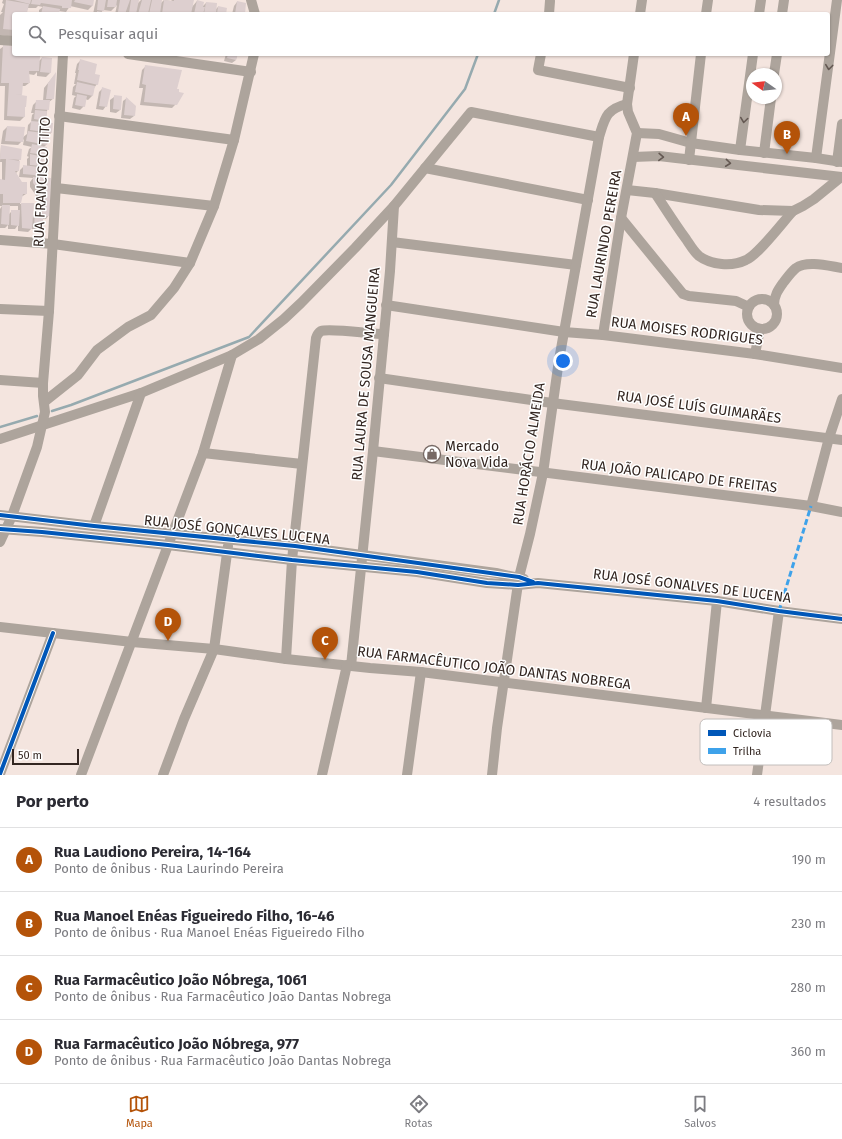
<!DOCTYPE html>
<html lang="pt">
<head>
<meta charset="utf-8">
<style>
  body { margin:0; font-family:"Fira Sans",sans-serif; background:#f7f7f7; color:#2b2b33 }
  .compass { position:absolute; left:746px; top:68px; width:36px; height:36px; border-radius:50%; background:#fff; box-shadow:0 1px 3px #0004; rotate:284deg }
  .scale { position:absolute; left:12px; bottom:10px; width:67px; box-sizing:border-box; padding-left:4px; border:2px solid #332621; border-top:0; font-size:11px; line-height:14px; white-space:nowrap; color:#332621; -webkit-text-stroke:3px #fff; paint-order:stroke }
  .you { position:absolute; left:563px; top:361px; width:14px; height:14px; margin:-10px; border:3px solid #fff; border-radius:50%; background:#1a73e8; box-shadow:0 0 0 6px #1a73e833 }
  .badge { display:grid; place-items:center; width:26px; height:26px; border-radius:50%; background:#b45309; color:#fff; font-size:13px; font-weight:700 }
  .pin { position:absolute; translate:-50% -33px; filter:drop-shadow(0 1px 2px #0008) }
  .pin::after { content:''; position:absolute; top:21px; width:14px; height:12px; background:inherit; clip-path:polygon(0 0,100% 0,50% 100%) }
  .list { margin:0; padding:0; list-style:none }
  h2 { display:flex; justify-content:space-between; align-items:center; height:52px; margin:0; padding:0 16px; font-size:17px }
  h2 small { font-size:13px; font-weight:400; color:#7c7c81 }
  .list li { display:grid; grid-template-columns:26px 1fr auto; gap:12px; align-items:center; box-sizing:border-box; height:64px; padding:0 16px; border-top:1px solid #e1e1e2 }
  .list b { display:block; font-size:15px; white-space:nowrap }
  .list p { margin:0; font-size:13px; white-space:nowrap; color:#7c7c81 }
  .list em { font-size:13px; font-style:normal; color:#7c7c81 }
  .icon { flex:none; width:22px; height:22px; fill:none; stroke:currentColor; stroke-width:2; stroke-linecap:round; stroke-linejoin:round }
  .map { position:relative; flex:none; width:842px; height:775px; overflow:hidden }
  .search { position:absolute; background:#fff; box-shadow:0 1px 3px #0004; left:12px; right:12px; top:12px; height:44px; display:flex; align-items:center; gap:10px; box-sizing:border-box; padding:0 14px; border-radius:4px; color:#7c7c81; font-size:15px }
  .sheet { height:308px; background:#fff }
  nav { display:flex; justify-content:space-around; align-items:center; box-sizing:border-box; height:56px; border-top:1px solid #e1e1e2; background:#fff; font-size:11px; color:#7c7c81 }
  nav a { display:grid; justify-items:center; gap:2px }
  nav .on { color:#b45309 }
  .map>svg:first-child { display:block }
</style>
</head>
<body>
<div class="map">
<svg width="842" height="775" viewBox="0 0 842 775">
  <rect width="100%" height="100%" fill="#f4e5df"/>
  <g fill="#0003" fill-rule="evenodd">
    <polygon points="3,0 93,0 92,6 88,10 70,6 66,12 59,11 58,14 39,14 39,10 43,7 38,6 36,8 28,8 25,14 26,14 14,14 14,37 0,35 0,15 3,12 1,12 4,4 2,3"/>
    <polygon points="96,0 138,0 137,4 141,0 161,0 160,4 164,0 171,1 172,0 193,0 192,7 197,1 202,7 206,3 215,10 218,7 225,14 136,14 136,13 135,14 126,14 126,11 124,14 115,14 117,5 111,11 103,10 101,13 106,14 93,14"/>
    <polygon points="237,2 243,14 232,14 234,6"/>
    <polygon points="4,46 14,47 14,54 20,54 20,55 38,62 42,58 51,59 50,73 46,77 37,76 37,72 34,75 28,74 29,83 25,86 22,86 21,96 24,108 24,117 20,121 4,120 5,86 0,86 0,49"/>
    <polygon points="226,54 237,54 236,60 232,63 224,61"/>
    <polygon points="81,60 94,74 97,84 94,88 92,96 88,100 85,99 84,106 80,110 72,108 74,98 76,96 72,95 73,87 76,84 74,84 76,73 75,73 77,64"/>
    <polygon points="146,66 176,90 176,104 172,108 140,105 143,88 139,88 142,70"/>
    <path d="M53,77L54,98L49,102L45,121L43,123L52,124L51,133L48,136L46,145L44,147H46L44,155L42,157V165L39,168L44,175L41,178L49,215L46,219H42V225L38,229H31L28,232L18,231V225L15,229H8V225L5,228H0V209L2,206H0V180L2,181V162H0L1,146L20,159L18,162V171L16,173L26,194L21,197L20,204H33L32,217L35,214L39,216V203L35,194L30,187V182L33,178L19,177L20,170L23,167H27V159L29,157L27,156L29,149L32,147L23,145L24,139L18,145L1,144L3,131L7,127L22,138L27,134L28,125L31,122L32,115L34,113H31L33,105L37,101H43L44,88ZM9,206H18V211H12L9,214Z"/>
    <polygon points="103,88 106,106 103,110 96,109 99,92"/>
    <polygon points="114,97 120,110 116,113 110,112 110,100"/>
    <polygon points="127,98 134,116 130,119 121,118 123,101"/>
  </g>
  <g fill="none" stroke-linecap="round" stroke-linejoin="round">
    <g stroke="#96aaaf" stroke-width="2.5">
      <polyline points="494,14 499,0"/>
      <polyline points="52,411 71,405 249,337 391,185 465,89 478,54"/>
      <polyline points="0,427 37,416"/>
    </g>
  </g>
  <g fill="#ddcfcf">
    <polygon points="6,0 29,4 27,13 21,12 28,14 14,14 14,30 3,29"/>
    <polygon points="14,0 31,0 30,4"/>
    <polygon points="32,0 72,0 71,8 62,8 62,6 41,3 40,5 31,4"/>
    <polygon points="75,0 94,0 93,6 74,2"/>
    <polygon points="98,0 106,0 104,11 97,10"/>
    <polygon points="108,0 117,0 116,7 107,7"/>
    <polygon points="120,0 130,0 125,14 118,12"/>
    <polygon points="131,0 139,0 136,14 129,13"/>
    <polygon points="142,0 151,0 148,14 138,14"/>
    <polygon points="152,0 162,0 160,14 149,14"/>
    <polygon points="164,0 174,1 174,0 194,0 191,14 183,14 173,12 172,14 162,14"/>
    <polygon points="197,0 204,2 203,7 205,7 203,14 194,14"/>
    <polygon points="237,1 246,3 245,14 235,14"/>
    <polygon points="206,2 217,3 216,14 204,14"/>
    <polygon points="43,6 60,9 59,14 41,14"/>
    <polygon points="218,6 227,8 226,14 217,14"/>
    <polygon points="97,11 108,13 108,14 97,14"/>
    <polygon points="3,45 14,46 14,54 40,56 39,71 29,71 30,83 23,83 22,95 15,94 27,96 26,107 25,107 25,117 7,116 9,83 1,83"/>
    <polygon points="228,54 238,54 236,60 227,58"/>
    <polygon points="42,57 52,58 51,73 40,72"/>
    <polygon points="80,59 97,64 95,74 100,75 98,85 77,80 79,70 78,70"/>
    <polygon points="145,65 182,70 177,89 179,89 179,92 184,93 177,105 144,102 146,85 142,84"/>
    <polygon points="56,72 54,99 46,99 48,83"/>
    <polygon points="77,82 95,86 93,96 75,92"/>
    <polygon points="102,87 111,90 107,107 99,106"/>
    <polygon points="77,94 87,96 85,107 75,105"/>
    <polygon points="114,95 122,96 121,110 113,109"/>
    <polygon points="126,97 136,106 135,116 124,115"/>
    <polygon points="36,100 50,100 49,110 35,109"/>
    <polygon points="35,110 47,111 46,121 34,119"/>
    <polygon points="31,121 53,123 52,133 30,130"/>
    <polygon points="7,126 25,127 23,142 5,141"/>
    <polygon points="28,131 50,134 47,145 26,141"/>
    <polygon points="32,144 47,147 45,155 30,153"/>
    <polygon points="1,145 22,149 21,160 8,159 20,161 19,171 15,171 22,182 27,182 27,194 23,194 21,203 3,203 3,194 0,194 0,179 5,180 6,159 0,159"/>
    <polygon points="30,154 44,157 43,166 30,165"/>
    <polygon points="23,165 46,168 45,176 23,174"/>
    <polygon points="33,177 51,178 50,216 43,216 43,225 34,226 35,213 42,216 43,199 39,190 33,183"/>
    <polygon points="21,203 34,203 32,229 22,228"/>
    <polygon points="2,205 10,205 9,225 1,224"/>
    <polygon points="11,210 20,210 19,226 11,225"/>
  </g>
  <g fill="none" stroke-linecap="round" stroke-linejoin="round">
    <g stroke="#ada49c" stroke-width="10">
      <polyline points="251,0 255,14"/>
      <polyline points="549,14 550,1"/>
      <polyline points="640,14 642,0"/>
      <polyline points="706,14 708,0"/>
      <polyline points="759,14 761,0"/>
      <polyline points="782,14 784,0"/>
      <polyline points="0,40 14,41"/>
      <polyline points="128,54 251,72"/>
      <polyline points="541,54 538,70 630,88"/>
      <polyline points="774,74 777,54"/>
      <polyline points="59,116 234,140"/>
      <polyline points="637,133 659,134 691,143 740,150 816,158 842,162"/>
      <polyline points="740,150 753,54"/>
      <polyline points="764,153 771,98"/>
      <polyline points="633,157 659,156 676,158 842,177"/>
      <polyline points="816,158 837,0"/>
      <polyline points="689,160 701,54"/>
      <polyline points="837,162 842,124"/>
      <polyline points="425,168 588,200"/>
      <polyline points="56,188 214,206"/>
      <polyline points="627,190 655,193 759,210 793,211 803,206 814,199 841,177"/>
      <path d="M655,193C665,208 675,224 686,239C690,245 694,252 699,256C711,265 732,267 746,260C758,255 783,222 793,211"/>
      <polyline points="621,218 683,294 689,296 736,301 749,307"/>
      <polyline points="0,240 53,244 190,263"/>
      <polyline points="392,242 576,265"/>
      <circle cx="762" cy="314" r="15"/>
      <polyline points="386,305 564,332 603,335 755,354 842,368"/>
      <path d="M774,305C774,296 778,290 783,283C787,278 791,272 796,268C807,260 829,266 842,268"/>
      <polyline points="0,309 49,311"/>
      <polyline points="603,335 621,218 637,133 628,112 627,104 634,54"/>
      <polyline points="755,354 760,329"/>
      <polyline points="379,378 552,403 842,440"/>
      <polyline points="0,380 43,383"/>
      <polyline points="44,402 78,375 97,350 128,327 151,315 174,288 190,263 214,206 234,140 254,54"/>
      <polyline points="0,439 141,393 232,355 259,339 284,319 301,303 355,248 394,206 471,112 599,137"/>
      <polyline points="373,451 811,506 842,512"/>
      <polyline points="203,453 302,464"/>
      <polyline points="811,506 829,438 842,399"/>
      <polyline points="0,515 94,526 295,546 496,573 524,579"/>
      <polyline points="94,526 141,393"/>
      <polyline points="0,529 42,532 168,545 292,560 417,572 487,583 518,585 538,583 717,601 779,611 842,619"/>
      <polyline points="0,542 12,516 37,447 45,412 43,396 43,383 49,311 63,54"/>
      <polyline points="0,627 132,642 214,649 286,659 370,668 421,672 842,725"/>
      <path d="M286,659L292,560L316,338C317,335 318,333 321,331C330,328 372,334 384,334"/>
      <polyline points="351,666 373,451 390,271 394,206"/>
      <polyline points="706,708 717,601"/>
      <polyline points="0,774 53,633"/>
      <polyline points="81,775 203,453 232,355"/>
      <polyline points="163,775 184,719 214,649 228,546"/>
      <polyline points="322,775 347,665"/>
      <polyline points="407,775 421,672"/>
      <path d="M492,775L497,728L519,577L530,534L543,473L559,360L599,137C605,118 606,109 627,104"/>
      <polyline points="757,775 779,611"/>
    </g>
    <polyline stroke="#3ea2ea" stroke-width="3" stroke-dasharray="6 3" stroke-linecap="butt" points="779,611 811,506"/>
    <g stroke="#fff" stroke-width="6">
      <g id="cycleway">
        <polyline points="0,515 94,526 295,546 519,577 533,582"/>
        <polyline points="0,529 42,532 168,545 292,560 417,572 487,583 518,585 538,583 717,601 779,611 842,619"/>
        <polyline points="0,774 53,633"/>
      </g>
    </g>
    <use href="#cycleway" stroke="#0057b8" stroke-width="4"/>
  </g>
  <defs><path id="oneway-chevron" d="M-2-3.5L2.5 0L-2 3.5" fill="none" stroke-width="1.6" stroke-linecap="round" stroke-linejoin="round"/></defs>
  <g stroke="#645852">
    <use href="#oneway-chevron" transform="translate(829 67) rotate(97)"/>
    <use href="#oneway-chevron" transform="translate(744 120) rotate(98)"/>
    <use href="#oneway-chevron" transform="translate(661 157) rotate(2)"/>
    <use href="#oneway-chevron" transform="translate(728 163) rotate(6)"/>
  </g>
  <defs>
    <g id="shop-ring" transform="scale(0.9)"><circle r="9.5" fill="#fff" stroke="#776964" stroke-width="1.5"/><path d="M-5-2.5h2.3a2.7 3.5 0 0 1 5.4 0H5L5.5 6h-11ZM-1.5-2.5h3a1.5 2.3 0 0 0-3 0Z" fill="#776964"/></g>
  </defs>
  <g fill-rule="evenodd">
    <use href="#shop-ring" x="432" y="454"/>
  </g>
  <g text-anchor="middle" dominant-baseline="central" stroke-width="3" stroke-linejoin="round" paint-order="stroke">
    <g font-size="14" fill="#332621" stroke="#fff">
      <text transform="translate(42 182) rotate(-87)">RUA FRANCISCO TITO</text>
      <text transform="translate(604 244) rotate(-80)">RUA LAURINDO PEREIRA</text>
      <text transform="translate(687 331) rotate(7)">RUA MOISES RODRIGUES</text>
      <text transform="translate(366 374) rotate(-85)">RUA LAURA DE SOUSA MANGUEIRA</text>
      <text transform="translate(699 407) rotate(8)">RUA JOSÉ LUÍS GUIMARÃES</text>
      <text transform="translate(529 454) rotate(-81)">RUA HORÁCIO ALMEIDA</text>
      <text transform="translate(679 476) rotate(7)">RUA JOÃO PALICAPO DE FREITAS</text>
      <text transform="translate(237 530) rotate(6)">RUA JOSÉ GONÇALVES LUCENA</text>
      <text transform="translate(692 586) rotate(7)">RUA JOSÉ GONALVES DE LUCENA</text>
      <text transform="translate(494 668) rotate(7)">RUA FARMACÊUTICO JOÃO DANTAS NOBREGA</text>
    </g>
    <g font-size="14" fill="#332621" stroke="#fff" text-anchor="start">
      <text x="445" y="446">Mercado<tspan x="445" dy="16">Nova Vida</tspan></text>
    </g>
  </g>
  <rect x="700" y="719" width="132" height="46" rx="6" fill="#fff" stroke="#c2bebc" stroke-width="1"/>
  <rect x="708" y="730" width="18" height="6" fill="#0057b8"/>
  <rect x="708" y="748" width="18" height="6" fill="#3ea2ea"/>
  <g font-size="11" fill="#332621">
    <text x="733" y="737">Ciclovia</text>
    <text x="733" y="755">Trilha</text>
  </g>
</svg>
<svg class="compass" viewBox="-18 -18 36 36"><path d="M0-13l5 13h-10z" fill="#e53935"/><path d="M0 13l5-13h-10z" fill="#7c7c81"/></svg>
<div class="scale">50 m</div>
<div class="you"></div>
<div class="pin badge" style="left:686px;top:136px">A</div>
<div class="pin badge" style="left:787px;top:154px">B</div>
<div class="pin badge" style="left:325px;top:660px">C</div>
<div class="pin badge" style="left:168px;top:641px">D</div>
<div class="search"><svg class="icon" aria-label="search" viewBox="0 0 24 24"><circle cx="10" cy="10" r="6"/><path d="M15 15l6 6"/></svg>Pesquisar aqui</div>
</div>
<section class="sheet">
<h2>Por perto<small>4 resultados</small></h2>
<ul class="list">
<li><span class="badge">A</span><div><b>Rua Laudiono Pereira, 14-164</b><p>Ponto de ônibus · Rua Laurindo Pereira</p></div><em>190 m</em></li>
<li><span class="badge">B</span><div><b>Rua Manoel Enéas Figueiredo Filho, 16-46</b><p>Ponto de ônibus · Rua Manoel Enéas Figueiredo Filho</p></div><em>230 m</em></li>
<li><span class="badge">C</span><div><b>Rua Farmacêutico João Nóbrega, 1061</b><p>Ponto de ônibus · Rua Farmacêutico João Dantas Nobrega</p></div><em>280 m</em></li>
<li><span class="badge">D</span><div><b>Rua Farmacêutico João Nóbrega, 977</b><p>Ponto de ônibus · Rua Farmacêutico João Dantas Nobrega</p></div><em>360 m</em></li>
</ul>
</section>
<nav>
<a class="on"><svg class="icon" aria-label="map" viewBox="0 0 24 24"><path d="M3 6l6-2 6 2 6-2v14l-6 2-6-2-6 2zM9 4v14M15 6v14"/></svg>Mapa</a>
<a><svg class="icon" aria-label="directions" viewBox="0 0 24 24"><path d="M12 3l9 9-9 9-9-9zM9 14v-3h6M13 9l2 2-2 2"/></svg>Rotas</a>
<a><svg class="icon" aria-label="saved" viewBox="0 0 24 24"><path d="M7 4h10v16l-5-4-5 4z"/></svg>Salvos</a>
</nav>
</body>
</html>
